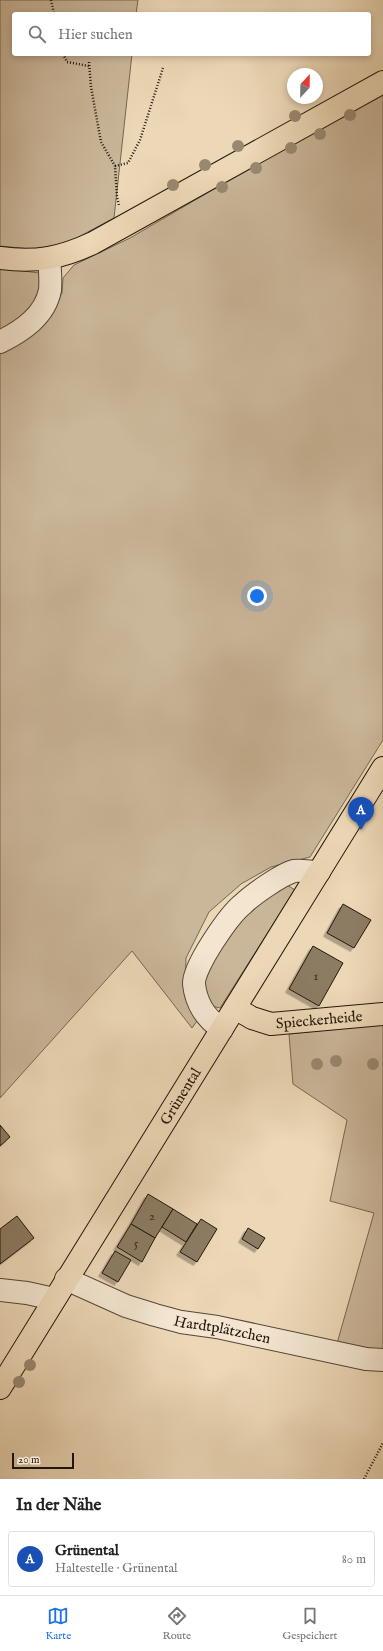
<!DOCTYPE html>
<html lang="de">
<head>
<meta charset="utf-8">
<style>
  body { margin:0; font-family:"IM FELL English",serif; background:#f6f6f6; color:#222 }
  .compass { position:absolute; left:287px; top:68px; width:36px; height:36px; border-radius:50%; background:#fff; box-shadow:0 2px 6px #0003; rotate:22deg }
  .scale { position:absolute; left:12px; bottom:10px; width:62px; box-sizing:border-box; padding-left:4px; border:2px solid #23170b; border-top:0; font-size:11px; line-height:14px; white-space:nowrap; color:#23170b; -webkit-text-stroke:3px #f3e5d0; paint-order:stroke }
  .you { position:absolute; left:257px; top:596px; width:14px; height:14px; margin:-10px; border:3px solid #fff; border-radius:50%; background:#1a73e8; box-shadow:0 0 0 6px #1a73e833 }
  .badge { display:grid; place-items:center; width:26px; height:26px; border-radius:50%; background:#1a73e8; color:#fff; font-size:13px; font-weight:700 }
  .pin { position:absolute; translate:-50% -33px; filter:drop-shadow(0 1px 2px #0008) }
  .pin::after { content:''; position:absolute; top:21px; width:14px; height:12px; background:inherit; clip-path:polygon(0 0,100% 0,50% 100%) }
  .list { margin:0; padding:0; list-style:none }
  h2 { display:flex; justify-content:space-between; align-items:center; height:52px; margin:0; padding:0 16px; font-size:17px }
  h2 small { font-size:13px; font-weight:400; color:#767676 }
  .list li { display:grid; grid-template-columns:26px 1fr auto; gap:12px; align-items:center; box-sizing:border-box; height:56px; margin:0 8px 8px; padding:0 8px; border:1px solid #e0e0e0; border-radius:4px }
  .list b { display:block; font-size:15px; white-space:nowrap }
  .list p { margin:0; font-size:13px; white-space:nowrap; color:#767676 }
  .list em { font-size:13px; font-style:normal; color:#767676 }
  .icon { flex:none; width:22px; height:22px; fill:none; stroke:currentColor; stroke-width:2; stroke-linecap:round; stroke-linejoin:round }
  .map { position:relative; flex:none; width:383px; height:1479px; overflow:hidden }
  .search { position:absolute; background:#fff; box-shadow:0 2px 6px #0003; left:12px; right:12px; top:12px; height:44px; display:flex; align-items:center; gap:10px; box-sizing:border-box; padding:0 14px; border-radius:4px; color:#767676; font-size:15px }
  .sheet { height:116px; background:#fff }
  nav { display:flex; justify-content:space-around; align-items:center; box-sizing:border-box; height:56px; border-top:1px solid #e0e0e0; background:#fff; font-size:11px; color:#767676 }
  nav a { display:grid; justify-items:center; gap:2px }
  nav .on { color:#1a73e8 }
  .map>svg:first-child { display:block }
</style>
</head>
<body>
<div class="map">
<svg width="383" height="1479" viewBox="0 0 383 1479">
  <defs>
    <filter id="shadow"><feDropShadow dx="-3.5" dy="3.5" stdDeviation="0" flood-color="#0004"/></filter>
  </defs>
  <rect width="100%" height="100%" fill="#ecd7b6"/>
  <filter id="stains"><feTurbulence type="fractalNoise" baseFrequency=".005" numOctaves="4"/><feColorMatrix values="0 0 0 0 .2 0 0 0 0 .09 0 0 0 0 .02 0 0 0 .5 -.17"/></filter>
  <radialGradient id="worn" r=".72"><stop offset=".6" stop-color="#630" stop-opacity="0"/><stop offset="1" stop-color="#630" stop-opacity=".3"/></radialGradient>
  <g fill="#cab699" stroke="#766652">
    <polygon points="0,0 138,0 136,14 14,14 14,54 132,54 114,218 71,241 41,250 0,246"/>
    <polygon points="383,93 383,740 310,857 271,867 241,884 209,912 186,958 185,990 197,1021 192,1028 132,951 0,1098 0,346 52,311 62,293 63,278 74,265 130,238 305,136"/>
    <polygon points="0,268 39,273 42,299 0,335"/>
    <polygon points="287,885 295,890 220,1008 212,1006 202,993 207,962 244,913"/>
    <polygon points="383,1024 383,1351 336,1347 374,1213 330,1201 347,1120 293,1084 289,1034"/>
  </g>
  <g fill="#8c7b64" stroke="#23170b" filter="url(#shadow)">
    <polygon points="343,904 371,920 354,948 327,933"/>
    <polygon points="313,946 343,963 319,1006 289,989"/>
    <polygon points="0,1125 10,1137 0,1146"/>
    <polygon points="148,1194 173,1209 155,1238 131,1224"/>
    <polygon points="173,1209 197,1224 186,1242 162,1227"/>
    <polygon points="17,1216 34,1238 0,1264 0,1229"/>
    <polygon points="201,1219 217,1229 197,1262 180,1252"/>
    <polygon points="131,1224 155,1238 142,1262 117,1247"/>
    <polygon points="248,1228 265,1238 258,1249 242,1239"/>
    <polygon points="115,1251 131,1260 118,1282 102,1273"/>
  </g>
  <g fill="none" stroke-linecap="round" stroke-linejoin="round">
    <g stroke="#554736" stroke-width="24">
      <g id="minor">
        <path d="M0,342C22,331 45,316 50,290C51,280 50,269 49,258"/>
        <path d="M222,1029C206,1019 196,1003 194,984C193,967 229,915 243,904C252,895 282,874 294,871C302,870 311,872 319,872"/>
        <path id="s1" d="M66,1279L126,1306L155,1315L181,1322L217,1327L366,1359L383,1360"/>
        <polyline points="0,1290 27,1293 54,1299"/>
      </g>
    </g>
    <g stroke="#23170b" stroke-width="24">
      <g id="major">
        <path d="M0,258C36,263 61,258 93,243L383,82"/>
        <path id="s2" d="M235,1008L252,1018L271,1024L383,1014"/>
        <path id="s3" d="M0,1388L383,768"/>
      </g>
    </g>
    <g stroke="#23170b" stroke-width="2.5" stroke-dasharray="1 2" stroke-linecap="butt">
      <polyline points="51,0 54,14"/>
      <polyline points="63,54 67,62 89,66"/>
      <polyline points="89,62 91,87 101,142 115,166 117,197 119,205"/>
      <polyline points="115,166 128,163 140,140 163,68"/>
      <polyline points="364,1479 383,1443"/>
    </g>
    <use href="#minor" stroke="#f3e5d0" stroke-width="22"/>
    <use href="#major" stroke="#ecd7b6" stroke-width="22"/>
  </g>
  <g fill="#998870">
    <circle cx="350" cy="115" r="6"/>
    <circle cx="295" cy="116" r="6"/>
    <circle cx="320" cy="134" r="6"/>
    <circle cx="238" cy="146" r="6"/>
    <circle cx="291" cy="148" r="6"/>
    <circle cx="205" cy="165" r="6"/>
    <circle cx="256" cy="168" r="6"/>
    <circle cx="173" cy="185" r="6"/>
    <circle cx="222" cy="187" r="6"/>
    <circle cx="336" cy="1061" r="6"/>
    <circle cx="317" cy="1064" r="6"/>
    <circle cx="373" cy="1064" r="6"/>
    <circle cx="30" cy="1365" r="6"/>
    <circle cx="19" cy="1382" r="6"/>
  </g>
  <g text-anchor="middle" dominant-baseline="central" stroke-width="3" stroke-linejoin="round" paint-order="stroke">
    <g font-size="13" fill="#3d3021">
      <text x="316" y="976">1</text>
      <text x="152" y="1216">2</text>
      <text x="136" y="1243">5</text>
    </g>
    <g font-size="15" fill="#23170b" stroke="#f3e5d0">
      <text stroke="none"><textPath href="#s2" startOffset="88">Spieckerheide</textPath></text>
      <text stroke="none"><textPath href="#s3" startOffset="343">Grünental</textPath></text>
      <text stroke="none"><textPath href="#s1" startOffset="165">Hardtplätzchen</textPath></text>
    </g>
  </g>
  <rect width="100%" height="100%" filter="url(#stains)"/>
  <rect width="100%" height="100%" fill="url(#worn)"/>
</svg>
<svg class="compass" viewBox="-18 -18 36 36"><path d="M0-13l5 13h-10z" fill="#e53935"/><path d="M0 13l5-13h-10z" fill="#767676"/></svg>
<div class="scale">20 m</div>
<div class="you"></div>
<div class="pin badge" style="left:361px;top:830px;background:#1a4fb4">A</div>
<div class="search"><svg class="icon" aria-label="search" viewBox="0 0 24 24"><circle cx="10" cy="10" r="6"/><path d="M15 15l6 6"/></svg>Hier suchen</div>
</div>
<section class="sheet">
<h2>In der Nähe<small></small></h2>
<ul class="list">
<li><span class="badge" style="background:#1a4fb4">A</span><div><b>Grünental</b><p>Haltestelle · Grünental</p></div><em>80 m</em></li>
</ul>
</section>
<nav>
<a class="on"><svg class="icon" aria-label="map" viewBox="0 0 24 24"><path d="M3 6l6-2 6 2 6-2v14l-6 2-6-2-6 2zM9 4v14M15 6v14"/></svg>Karte</a>
<a><svg class="icon" aria-label="directions" viewBox="0 0 24 24"><path d="M12 3l9 9-9 9-9-9zM9 14v-3h6M13 9l2 2-2 2"/></svg>Route</a>
<a><svg class="icon" aria-label="saved" viewBox="0 0 24 24"><path d="M7 4h10v16l-5-4-5 4z"/></svg>Gespeichert</a>
</nav>
</body>
</html>
